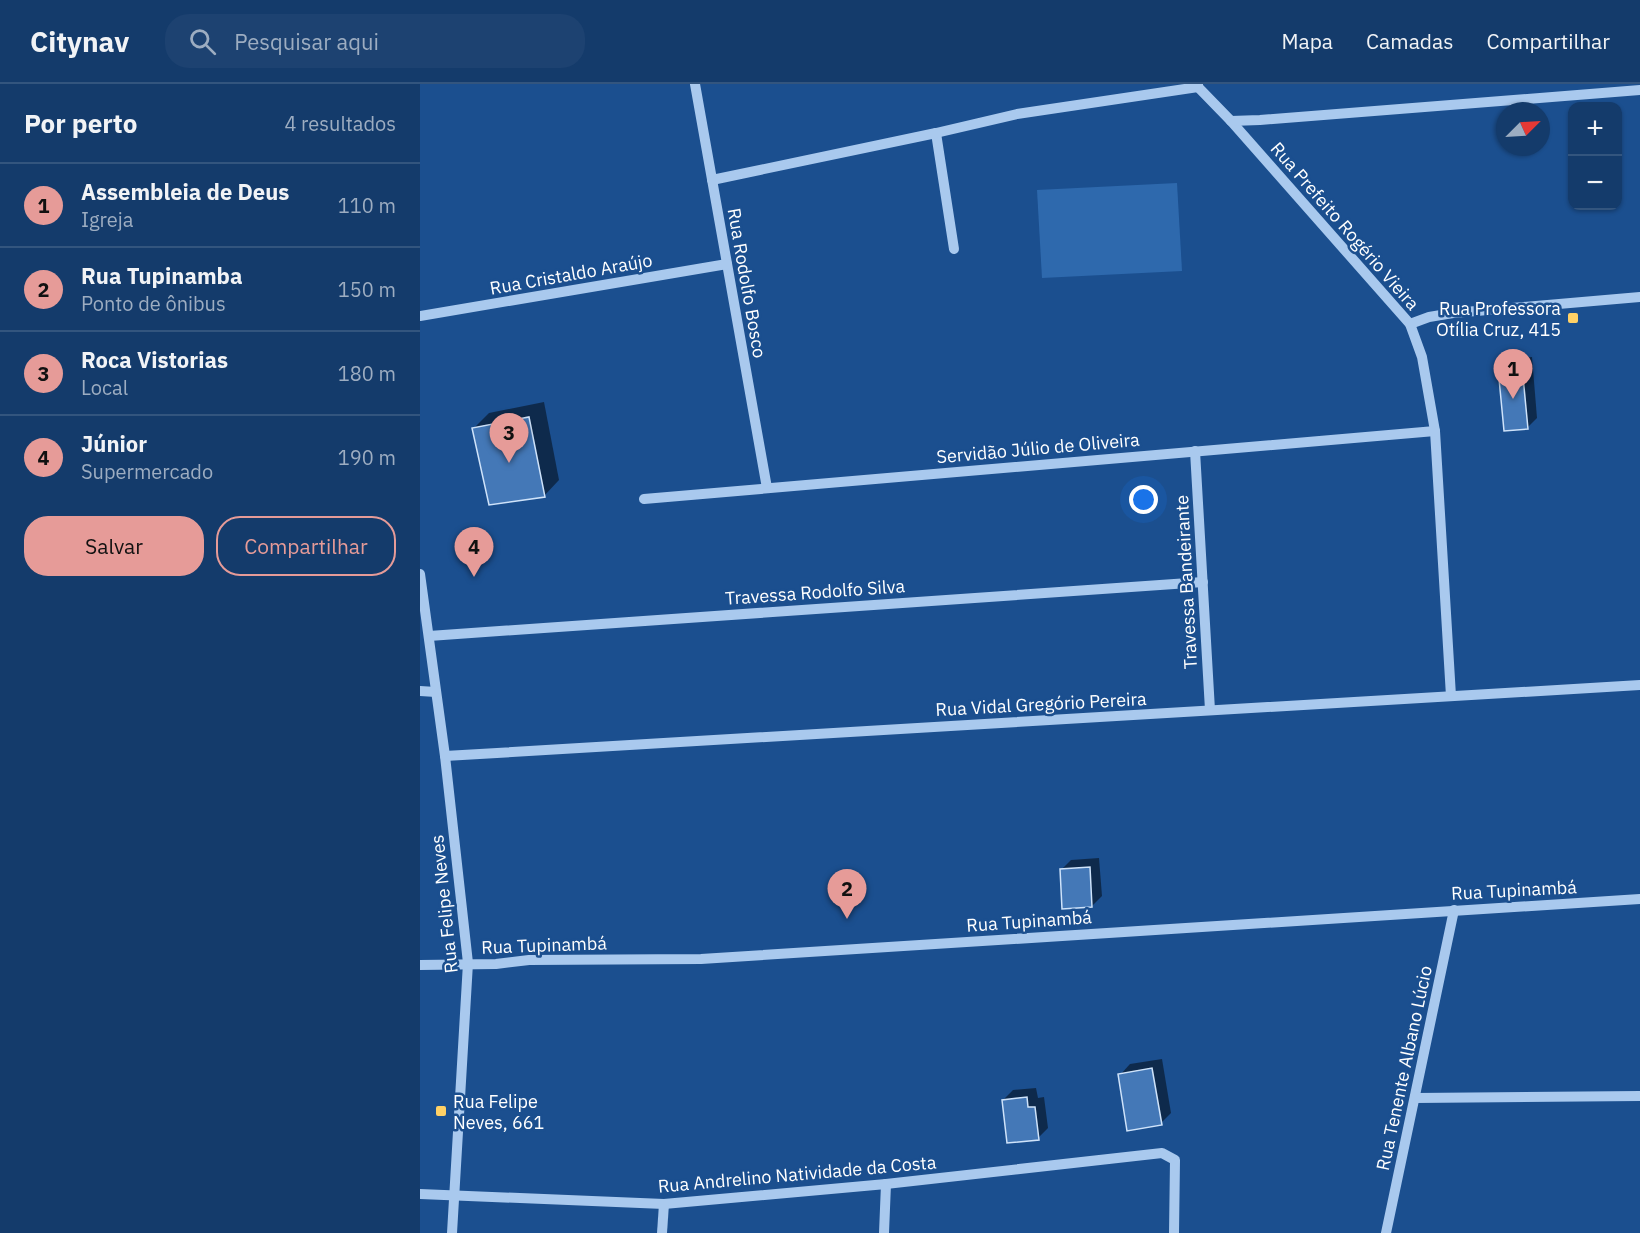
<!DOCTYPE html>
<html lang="pt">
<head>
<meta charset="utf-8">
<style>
  body { margin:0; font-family:"IBM Plex Sans",sans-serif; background:#1d4271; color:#f1f3f6 }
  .controls { position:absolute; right:18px; top:18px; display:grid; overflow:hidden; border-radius:12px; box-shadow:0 2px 4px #0004 }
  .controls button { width:54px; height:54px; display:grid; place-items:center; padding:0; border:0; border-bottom:2px solid #33557e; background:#143b6b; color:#f1f3f6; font:30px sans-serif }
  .compass { position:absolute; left:1076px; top:18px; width:54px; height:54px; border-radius:50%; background:#143b6b; box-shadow:0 2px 4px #0004; rotate:66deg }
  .you { position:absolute; left:724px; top:416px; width:21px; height:21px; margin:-15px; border:4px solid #fff; border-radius:50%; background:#1a73e8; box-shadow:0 0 0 9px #1a73e833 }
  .badge { display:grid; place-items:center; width:39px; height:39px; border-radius:50%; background:#e69b98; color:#111; font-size:20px; font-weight:700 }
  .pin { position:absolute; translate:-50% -50px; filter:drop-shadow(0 2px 3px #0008) }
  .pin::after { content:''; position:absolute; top:32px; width:21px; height:18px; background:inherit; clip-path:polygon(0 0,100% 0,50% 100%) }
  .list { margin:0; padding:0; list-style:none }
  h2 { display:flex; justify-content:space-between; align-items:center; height:78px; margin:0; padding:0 24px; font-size:26px }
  h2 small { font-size:20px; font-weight:400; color:#9dadc1 }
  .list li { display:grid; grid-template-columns:39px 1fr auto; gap:18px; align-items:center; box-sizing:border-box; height:84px; padding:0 24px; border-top:2px solid #33557e }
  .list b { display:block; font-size:22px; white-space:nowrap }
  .list p { margin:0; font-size:20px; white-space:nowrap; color:#9dadc1 }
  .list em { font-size:20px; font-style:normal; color:#9dadc1 }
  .actions { display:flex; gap:12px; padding:18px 24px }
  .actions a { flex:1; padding:14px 0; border:2px solid #e69b98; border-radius:24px; text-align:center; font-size:21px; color:#e69b98 }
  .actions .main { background:#e69b98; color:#111 }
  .icon { flex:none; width:33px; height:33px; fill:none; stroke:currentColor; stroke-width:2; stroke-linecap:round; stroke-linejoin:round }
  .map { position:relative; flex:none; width:1220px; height:1149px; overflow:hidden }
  header { display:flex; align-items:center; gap:36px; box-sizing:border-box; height:84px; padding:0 30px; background:#143b6b; border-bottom:2px solid #33557e }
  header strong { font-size:28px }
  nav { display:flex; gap:33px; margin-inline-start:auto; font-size:21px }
  .search { width:420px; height:54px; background:#1d4271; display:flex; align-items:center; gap:15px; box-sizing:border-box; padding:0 21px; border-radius:24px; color:#9dadc1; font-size:22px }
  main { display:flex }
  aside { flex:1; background:#143b6b }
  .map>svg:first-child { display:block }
</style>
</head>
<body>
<header>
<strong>Citynav</strong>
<div class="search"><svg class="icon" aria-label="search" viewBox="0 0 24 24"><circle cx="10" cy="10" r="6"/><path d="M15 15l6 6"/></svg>Pesquisar aqui</div>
<nav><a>Mapa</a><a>Camadas</a><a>Compartilhar</a></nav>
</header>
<main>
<aside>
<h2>Por perto<small>4 resultados</small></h2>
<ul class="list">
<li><span class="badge">1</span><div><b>Assembleia de Deus</b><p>Igreja</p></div><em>110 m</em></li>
<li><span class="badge">2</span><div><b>Rua Tupinamba</b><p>Ponto de ônibus</p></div><em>150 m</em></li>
<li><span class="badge">3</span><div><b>Roca Vistorias</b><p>Local</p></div><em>180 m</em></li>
<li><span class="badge">4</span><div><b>Júnior</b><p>Supermercado</p></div><em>190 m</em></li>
</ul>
<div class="actions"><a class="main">Salvar</a><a>Compartilhar</a></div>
</aside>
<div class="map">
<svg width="1220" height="1149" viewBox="0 0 1220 1149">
  <rect width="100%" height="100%" fill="#1b4f8f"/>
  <polygon fill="#2e69ad" points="757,99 762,187 622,194 617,106"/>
  <g fill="#0007">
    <polygon points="1112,273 1117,334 1107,344 1080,285 1090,275"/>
    <polygon points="124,318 139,396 124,412 53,345 69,329"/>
    <polygon points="679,774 682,812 672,822 641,786 651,776"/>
    <polygon points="742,975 751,1029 741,1039 700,991 710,980"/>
    <polygon points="616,1004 618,1014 624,1013 628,1044 618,1054 583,1016 593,1006"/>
  </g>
  <g fill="#4478b7" stroke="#cfe3fa" stroke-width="1.5">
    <polygon points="1102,282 1108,345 1084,347 1078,284"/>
    <polygon points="109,333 125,413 69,421 52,344"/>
    <polygon points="670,783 672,823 642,825 640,785"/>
    <polygon points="732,984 742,1041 707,1047 698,990"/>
    <polygon points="607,1013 608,1023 615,1023 619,1056 587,1059 582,1016"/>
  </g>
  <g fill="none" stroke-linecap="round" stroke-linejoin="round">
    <g stroke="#a9c9ee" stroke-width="10">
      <polyline points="275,0 347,404"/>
      <polyline points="778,0 778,3 811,37 990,240 1002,273 1015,347 1031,612"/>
      <polyline points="811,37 840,36 1220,6"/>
      <polyline points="516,49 534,165"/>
      <polyline points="292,96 516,49 597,30 778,3"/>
      <polyline points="0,232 307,180"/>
      <polyline points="990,240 1009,233 1033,229 1220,213"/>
      <polyline points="775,367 790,626"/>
      <polyline points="224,415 1015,347"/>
      <polyline points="0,490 25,672 48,879 32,1149"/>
      <polyline points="9,552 783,498"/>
      <polyline points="0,607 16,608"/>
      <polyline points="25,672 1220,601"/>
      <polyline points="0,881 76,880 109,876 281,875 1220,815"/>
      <polyline points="995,1014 1220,1012"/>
      <polyline points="0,1110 244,1120 466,1100 742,1069 755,1076 754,1149"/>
      <polyline points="242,1149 244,1120"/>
      <polyline points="464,1149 466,1100"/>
      <polyline points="966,1149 1034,826"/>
    </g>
  </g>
  <g fill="#ffd166" stroke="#1b4f8f" stroke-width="2">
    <rect x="1147" y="228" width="12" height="12" rx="3"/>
    <rect x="15" y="1021" width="12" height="12" rx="3"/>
  </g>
  <g text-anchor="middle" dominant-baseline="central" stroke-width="5" stroke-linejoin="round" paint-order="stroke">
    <g font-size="18" fill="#fff" stroke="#1b4f8f">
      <text transform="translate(925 142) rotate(49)">Rua Prefeito Rogério Vieira</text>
      <text transform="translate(151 190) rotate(-10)">Rua Cristaldo Araújo</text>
      <text transform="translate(327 199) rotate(80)">Rua Rodolfo Bosco</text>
      <text transform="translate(618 364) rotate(-5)">Servidão Júlio de Oliveira</text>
      <text transform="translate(766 498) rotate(-93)">Travessa Bandeirante</text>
      <text transform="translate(395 508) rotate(-4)">Travessa Rodolfo Silva</text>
      <text transform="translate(621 620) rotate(-3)">Rua Vidal Gregório Pereira</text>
      <text transform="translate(1094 806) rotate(-3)">Rua Tupinambá</text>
      <text transform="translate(24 820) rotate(-96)">Rua Felipe Neves</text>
      <text transform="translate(609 837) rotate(-4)">Rua Tupinambá</text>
      <text transform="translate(124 861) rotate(-2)">Rua Tupinambá</text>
      <text transform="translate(984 984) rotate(-78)">Rua Tenente Albano Lúcio</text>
      <text transform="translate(377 1090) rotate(-5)">Rua Andrelino Natividade da Costa</text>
    </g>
    <g font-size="18" fill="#fff" stroke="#1b4f8f" text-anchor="end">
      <text x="1141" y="224">Rua Professora<tspan x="1141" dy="21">Otília Cruz, 415</tspan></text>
      <text x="33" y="1017" text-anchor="start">Rua Felipe<tspan x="33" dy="21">Neves, 661</tspan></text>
    </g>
  </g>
</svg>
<div class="controls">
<button>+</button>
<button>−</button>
</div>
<svg class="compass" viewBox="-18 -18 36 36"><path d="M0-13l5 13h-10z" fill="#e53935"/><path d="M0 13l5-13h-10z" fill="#9dadc1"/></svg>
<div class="you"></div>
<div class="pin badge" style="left:1093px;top:315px">1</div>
<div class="pin badge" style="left:427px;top:835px">2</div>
<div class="pin badge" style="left:89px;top:379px">3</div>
<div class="pin badge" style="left:54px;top:493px">4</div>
</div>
</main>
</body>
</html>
